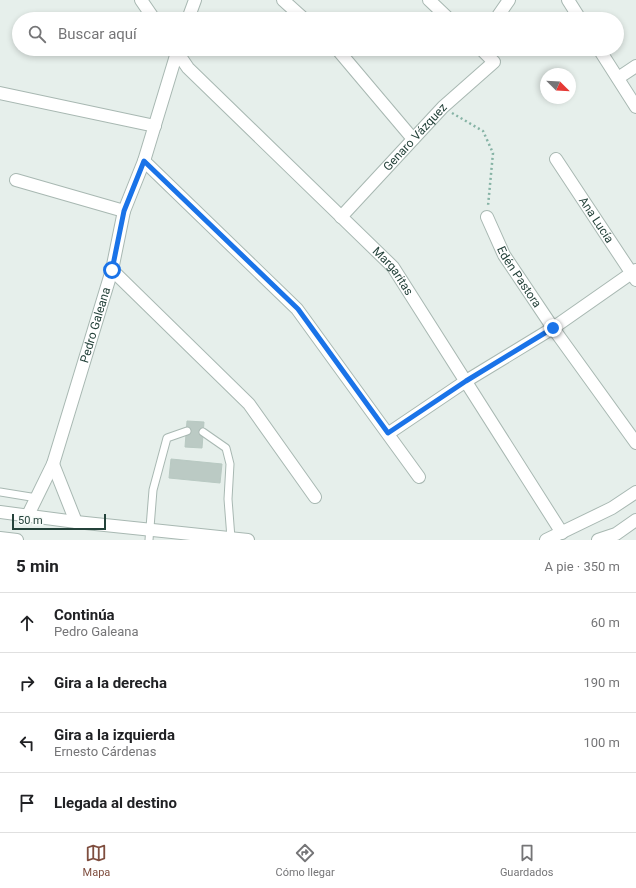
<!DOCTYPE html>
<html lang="es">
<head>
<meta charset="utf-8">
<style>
  body { margin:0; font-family:Roboto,sans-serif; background:#f2f2f2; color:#202124 }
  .compass { position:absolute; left:540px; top:68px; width:36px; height:36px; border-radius:50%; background:#fff; box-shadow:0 2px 6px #0003; rotate:114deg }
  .scale { position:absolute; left:12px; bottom:10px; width:94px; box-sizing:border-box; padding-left:4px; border:2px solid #24423a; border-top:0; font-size:11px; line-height:14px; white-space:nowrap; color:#24423a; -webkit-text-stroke:3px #f7fbf9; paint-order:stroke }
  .stop { position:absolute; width:12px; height:12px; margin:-9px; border:3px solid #1a73e8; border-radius:50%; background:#fff }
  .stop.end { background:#1a73e8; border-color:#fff; box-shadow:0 1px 4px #0008 }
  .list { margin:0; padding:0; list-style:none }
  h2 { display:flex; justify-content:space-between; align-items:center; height:52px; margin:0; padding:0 16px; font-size:17px }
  h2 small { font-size:13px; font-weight:400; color:#757577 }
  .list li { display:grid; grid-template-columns:26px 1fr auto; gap:12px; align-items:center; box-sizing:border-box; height:60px; padding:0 16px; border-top:1px solid #e0e0e0 }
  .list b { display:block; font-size:15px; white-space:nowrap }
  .list p { margin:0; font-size:13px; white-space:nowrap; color:#757577 }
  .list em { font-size:13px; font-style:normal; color:#757577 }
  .icon { flex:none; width:22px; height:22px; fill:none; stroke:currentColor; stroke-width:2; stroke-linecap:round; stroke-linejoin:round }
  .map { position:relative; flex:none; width:636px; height:540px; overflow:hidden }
  .search { position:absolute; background:#fff; box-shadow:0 2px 6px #0003; left:12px; right:12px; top:12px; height:44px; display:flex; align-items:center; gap:10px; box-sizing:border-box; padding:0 14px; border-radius:22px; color:#757577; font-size:15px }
  .sheet { height:292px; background:#fff }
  nav { display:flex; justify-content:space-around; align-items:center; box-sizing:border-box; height:56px; border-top:1px solid #e0e0e0; background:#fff; font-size:11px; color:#757577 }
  nav a { display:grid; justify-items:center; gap:2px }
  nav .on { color:#7f4e3f }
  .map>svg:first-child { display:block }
</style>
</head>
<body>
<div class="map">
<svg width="636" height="540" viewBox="0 0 636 540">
  <rect width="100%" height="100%" fill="#e6efeb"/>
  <g fill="#bbcac4" stroke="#b8c9c2">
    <polygon points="187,421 204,422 202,448 185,447"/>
    <polygon points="171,459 222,464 220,483 169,478"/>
  </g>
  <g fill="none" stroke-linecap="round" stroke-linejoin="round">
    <g stroke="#a8b8b2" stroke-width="9">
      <g id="service">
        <polyline points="203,432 226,448 230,464 228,499 231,538"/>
        <polyline points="0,492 37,498"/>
        <polyline points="149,540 153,490 167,438 187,431"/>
      </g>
    </g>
    <g stroke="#a8b8b2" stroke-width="14">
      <g id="minor">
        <polyline points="141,0 154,19"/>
        <polyline points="283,0 304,19"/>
        <polyline points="429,0 449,19"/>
        <polyline points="568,0 580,19"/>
        <polyline points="188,19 195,0"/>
        <polyline points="496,19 509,0"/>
        <path id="s1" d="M175,49L188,68L393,267L562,533"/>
        <polyline points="337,49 413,139"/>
        <polyline points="599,49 636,107"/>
        <polyline points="618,78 636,66"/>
        <polyline points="0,93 155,126"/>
        <path id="s2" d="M556,159L636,280"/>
        <polyline points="144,161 297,309 419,477"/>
        <polyline points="16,180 124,211"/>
        <path id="s3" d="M341,217L443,107L494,62L481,49"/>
        <path id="s4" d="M487,217L504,255L553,328L636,443"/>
        <polyline points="112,270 249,404 315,497"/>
        <polyline points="389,433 466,381 553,328 636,270"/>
        <polyline points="53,464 76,522"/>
        <path id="s5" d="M28,515L53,464L112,270L124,211L144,161L178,49"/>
      </g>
    </g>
    <g stroke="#a8b8b2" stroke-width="14">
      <g id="tertiary">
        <polyline points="0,512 76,522 248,540"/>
        <polyline points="0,538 17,540"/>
        <polyline points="546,540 612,508 636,492"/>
        <polyline points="598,540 616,534 636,520"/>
      </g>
    </g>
    <polyline stroke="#86b3a5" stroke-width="2.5" stroke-dasharray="2 3" stroke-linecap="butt" points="452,113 483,131 493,153 488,206"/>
    <use href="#service" stroke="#fff" stroke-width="7"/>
    <use href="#minor" stroke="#fff" stroke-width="12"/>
    <use href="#tertiary" stroke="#fff" stroke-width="12"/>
  </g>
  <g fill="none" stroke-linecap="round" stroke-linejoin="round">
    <polyline stroke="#1a73e8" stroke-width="5" points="112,270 124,211 144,161 298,309 388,433 466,381 553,328"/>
  </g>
  <g text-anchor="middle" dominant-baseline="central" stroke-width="4" stroke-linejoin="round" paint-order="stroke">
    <g font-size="12" fill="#24423a" stroke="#f7fbf9">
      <text stroke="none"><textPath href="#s3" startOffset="109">Genaro Vázquez</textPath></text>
      <text stroke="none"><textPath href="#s2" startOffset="73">Ana Lucía</textPath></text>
      <text stroke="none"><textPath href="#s1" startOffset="312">Margaritas</textPath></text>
      <text stroke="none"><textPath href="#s4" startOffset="68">Edén Pastora</textPath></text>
      <text stroke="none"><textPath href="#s5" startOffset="202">Pedro Galeana</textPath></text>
    </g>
  </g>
</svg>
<svg class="compass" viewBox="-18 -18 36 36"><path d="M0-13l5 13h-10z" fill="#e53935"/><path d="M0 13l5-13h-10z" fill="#757577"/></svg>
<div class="scale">50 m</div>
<div class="stop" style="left:112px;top:270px"></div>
<div class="stop end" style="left:553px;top:328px"></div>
<div class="search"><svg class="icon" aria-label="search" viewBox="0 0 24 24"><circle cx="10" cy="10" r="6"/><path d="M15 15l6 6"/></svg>Buscar aquí</div>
</div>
<section class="sheet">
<h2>5 min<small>A pie · 350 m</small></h2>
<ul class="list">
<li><svg class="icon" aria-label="ahead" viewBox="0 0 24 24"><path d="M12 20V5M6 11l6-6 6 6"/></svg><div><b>Continúa</b><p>Pedro Galeana</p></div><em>60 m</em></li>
<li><svg class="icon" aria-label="right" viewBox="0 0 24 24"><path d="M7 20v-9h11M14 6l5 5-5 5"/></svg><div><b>Gira a la derecha</b></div><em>190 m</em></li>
<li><svg class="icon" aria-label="left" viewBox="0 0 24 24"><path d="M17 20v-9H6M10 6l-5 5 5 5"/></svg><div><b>Gira a la izquierda</b><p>Ernesto Cárdenas</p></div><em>100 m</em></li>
<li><svg class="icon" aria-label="arrive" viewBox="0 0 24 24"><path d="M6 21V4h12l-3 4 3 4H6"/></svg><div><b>Llegada al destino</b></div></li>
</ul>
</section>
<nav>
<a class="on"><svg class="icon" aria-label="map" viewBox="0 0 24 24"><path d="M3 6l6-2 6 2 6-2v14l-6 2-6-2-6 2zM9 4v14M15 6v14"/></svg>Mapa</a>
<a><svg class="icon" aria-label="directions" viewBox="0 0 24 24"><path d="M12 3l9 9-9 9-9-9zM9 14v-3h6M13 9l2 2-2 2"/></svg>Cómo llegar</a>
<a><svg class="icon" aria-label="saved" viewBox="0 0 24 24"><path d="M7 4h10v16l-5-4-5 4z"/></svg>Guardados</a>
</nav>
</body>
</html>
